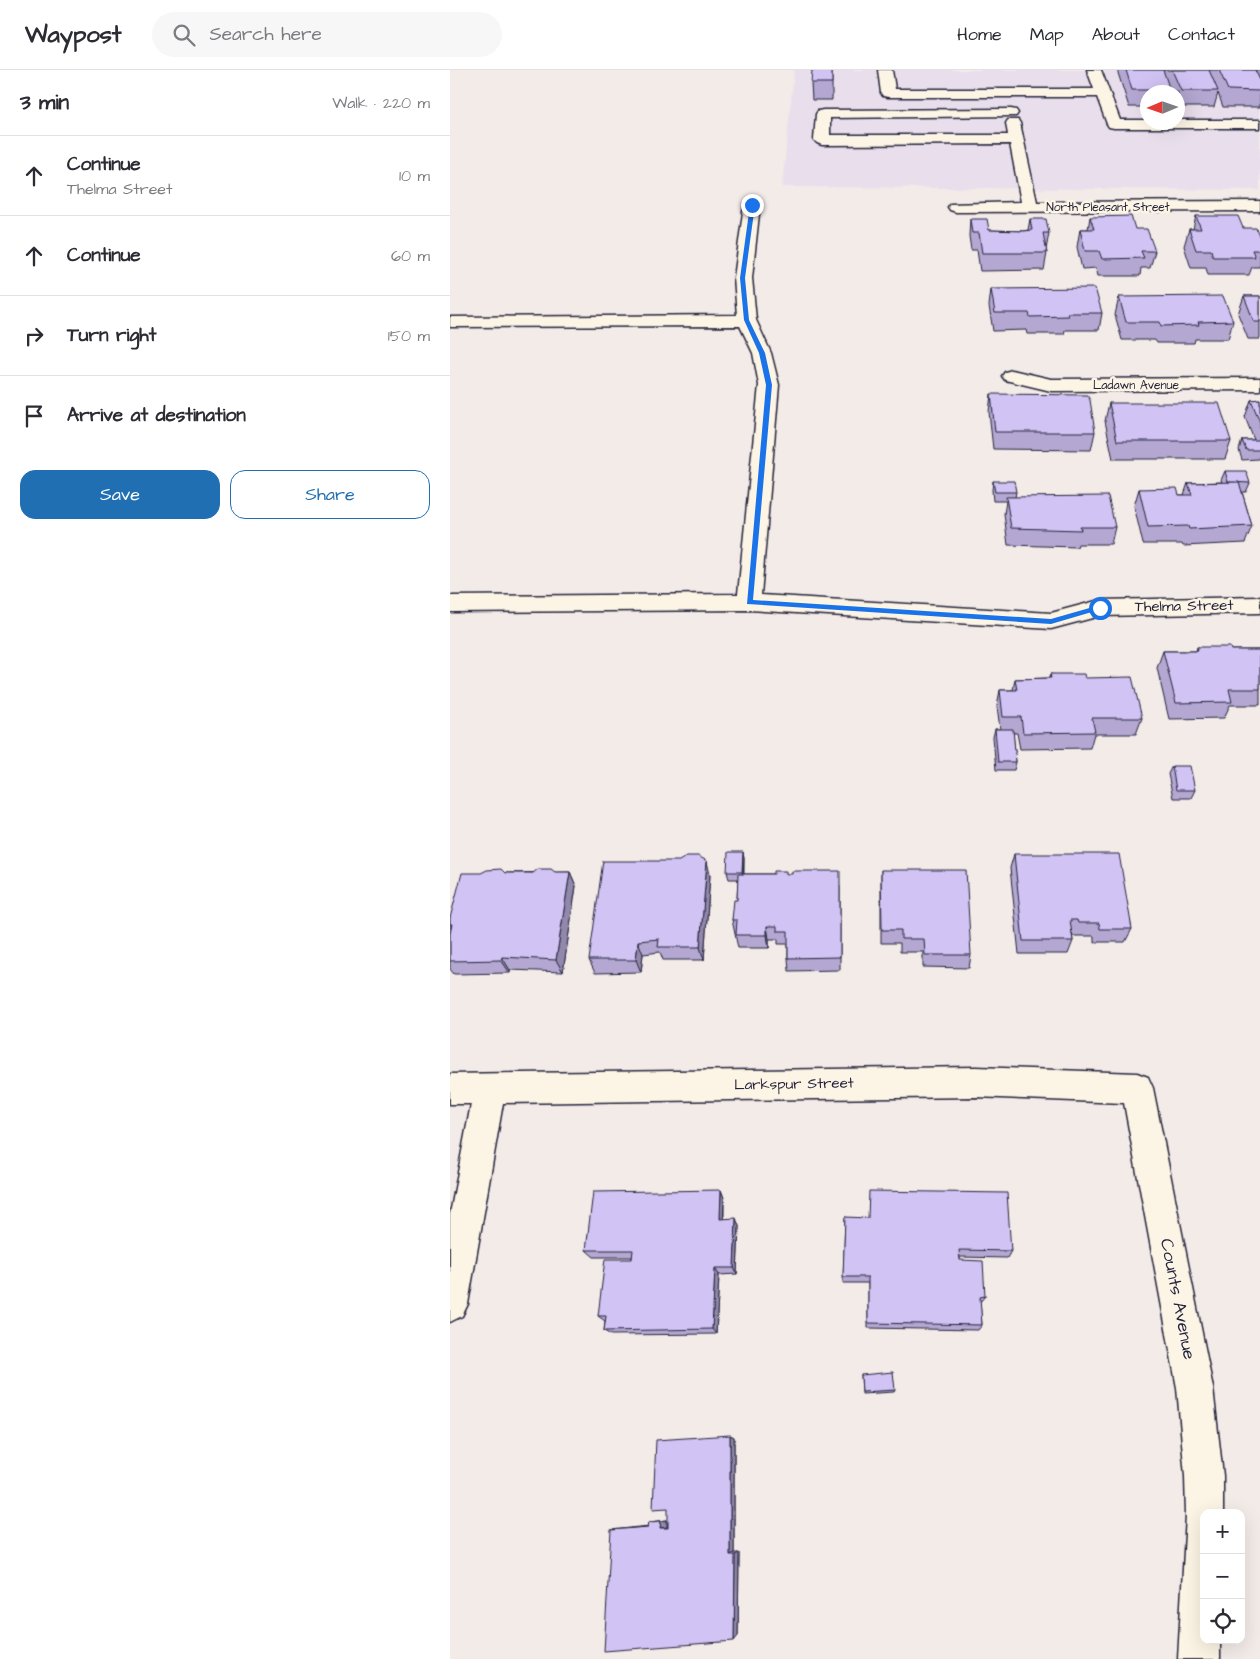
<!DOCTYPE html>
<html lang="en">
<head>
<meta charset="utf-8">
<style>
  body { margin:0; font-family:"Architects Daughter",sans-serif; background:#f7f7f7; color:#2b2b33 }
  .controls { position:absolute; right:15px; bottom:15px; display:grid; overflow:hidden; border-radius:10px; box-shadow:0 5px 20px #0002 }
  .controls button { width:45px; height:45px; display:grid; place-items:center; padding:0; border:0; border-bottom:1px solid #e1e1e2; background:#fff; color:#2b2b33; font:25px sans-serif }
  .compass { position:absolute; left:690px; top:15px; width:45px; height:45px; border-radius:50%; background:#fff; box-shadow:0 5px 20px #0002; rotate:268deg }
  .stop { position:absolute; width:15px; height:15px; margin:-11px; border:4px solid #1a73e8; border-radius:50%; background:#fff }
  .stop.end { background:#1a73e8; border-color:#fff; box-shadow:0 1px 5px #0008 }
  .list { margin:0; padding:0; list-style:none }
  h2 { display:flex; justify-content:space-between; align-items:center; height:65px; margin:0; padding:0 20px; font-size:21px }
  h2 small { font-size:16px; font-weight:400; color:#7c7c81 }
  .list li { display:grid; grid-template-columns:32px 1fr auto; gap:15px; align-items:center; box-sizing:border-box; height:80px; padding:0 20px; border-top:1px solid #e1e1e2 }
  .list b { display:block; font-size:19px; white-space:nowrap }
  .list p { margin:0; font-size:16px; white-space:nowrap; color:#7c7c81 }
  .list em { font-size:16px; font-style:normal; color:#7c7c81 }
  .actions { display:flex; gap:10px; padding:15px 20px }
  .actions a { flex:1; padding:11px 0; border:1px solid #1f6fb2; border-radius:15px; text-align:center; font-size:18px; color:#1f6fb2 }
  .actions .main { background:#1f6fb2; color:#fff }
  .icon { flex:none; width:28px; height:28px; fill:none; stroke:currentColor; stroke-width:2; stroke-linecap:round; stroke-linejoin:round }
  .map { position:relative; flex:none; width:810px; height:1589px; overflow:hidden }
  header { display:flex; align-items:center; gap:30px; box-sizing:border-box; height:70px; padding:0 25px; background:#fff; border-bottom:1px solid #e1e1e2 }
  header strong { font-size:24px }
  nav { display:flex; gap:28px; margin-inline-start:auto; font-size:18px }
  .search { width:350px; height:45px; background:#f7f7f7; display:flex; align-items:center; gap:12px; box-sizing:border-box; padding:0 18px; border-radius:28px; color:#7c7c81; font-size:19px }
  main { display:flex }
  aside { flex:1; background:#fff }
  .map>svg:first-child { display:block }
</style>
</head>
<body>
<header>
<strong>Waypost</strong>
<div class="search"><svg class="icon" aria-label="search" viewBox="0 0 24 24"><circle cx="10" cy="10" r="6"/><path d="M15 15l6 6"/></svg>Search here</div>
<nav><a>Home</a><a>Map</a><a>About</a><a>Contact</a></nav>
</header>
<main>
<aside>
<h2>3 min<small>Walk · 220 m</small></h2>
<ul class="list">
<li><svg class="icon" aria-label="ahead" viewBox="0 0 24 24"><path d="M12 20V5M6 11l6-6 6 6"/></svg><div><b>Continue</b><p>Thelma Street</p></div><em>10 m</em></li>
<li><svg class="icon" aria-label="ahead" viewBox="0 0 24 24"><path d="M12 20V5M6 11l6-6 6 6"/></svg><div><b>Continue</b></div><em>60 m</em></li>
<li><svg class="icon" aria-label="right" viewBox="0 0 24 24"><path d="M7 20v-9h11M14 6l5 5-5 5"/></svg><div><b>Turn right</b></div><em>150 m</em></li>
<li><svg class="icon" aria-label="arrive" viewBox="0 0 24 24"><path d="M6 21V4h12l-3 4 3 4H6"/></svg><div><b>Arrive at destination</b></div></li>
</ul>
<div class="actions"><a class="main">Save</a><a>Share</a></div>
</aside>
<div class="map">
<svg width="810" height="1589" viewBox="0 0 810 1589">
  <rect width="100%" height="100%" fill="#f3ebe8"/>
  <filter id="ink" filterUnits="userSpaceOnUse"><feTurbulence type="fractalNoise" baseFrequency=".02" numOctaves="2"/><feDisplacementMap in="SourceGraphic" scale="10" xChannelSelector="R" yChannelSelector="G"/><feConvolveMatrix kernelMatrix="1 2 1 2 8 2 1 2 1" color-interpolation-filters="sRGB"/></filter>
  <g filter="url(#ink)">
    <path fill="#e9dfec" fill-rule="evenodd" d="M344,0H810V120L332,117ZM698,22H728V52H698Z"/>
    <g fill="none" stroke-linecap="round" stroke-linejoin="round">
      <g stroke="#22223b" stroke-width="3">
        <g id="minor">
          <polygon points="428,0 442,0 445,19 644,19 637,0 651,0 670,50 698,50 698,52 728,52 728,50 810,50 810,58 664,58 659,57 657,54 647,27 438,27 433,26 431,23"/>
          <polygon points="561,39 566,40 568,43 566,46 380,48 380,65 558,65 556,53 558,50 568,50 570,53 587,132 810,131 810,141 506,142 500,140 498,137 500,134 571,132 560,74 372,75 367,73 364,70 366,44 368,41 373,40"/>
          <polygon points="302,130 308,132 310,135 302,208 306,250 321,283 329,315 311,525 601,543 650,530 810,527 810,543 650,546 601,559 299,540 0,542 0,526 288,524 309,315 303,283 290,256 0,257 0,247 287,245 284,208 294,135 296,132"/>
          <polygon points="562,300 601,309 810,308 810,320 601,321 555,310 552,306 555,302"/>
          <polygon points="526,997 687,1003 698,1007 703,1018 763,1318 773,1406 773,1443 754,1443 754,1570 770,1570 770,1589 728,1589 736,1445 735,1406 727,1318 674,1033 526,1027 53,1033 18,1234 12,1246 0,1252 0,1144 21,1034 0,1034 0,1004"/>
        </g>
      </g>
      <use href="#minor" fill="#fcf5e5" fill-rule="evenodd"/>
    </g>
    <g fill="#b4a8d2" stroke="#22223b">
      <polygon points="382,0 382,30 362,30 361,13"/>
      <polygon points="667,0 810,0 810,37 773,37 768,23 764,37 728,37 728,22 721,22 720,21 720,22 698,22 698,37 679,37"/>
      <polygon points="746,146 793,158 810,168 810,194 809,197 802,197 799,205 758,205 756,198 741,198 734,176 739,159 743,159"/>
      <polygon points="640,147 685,159 705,181 700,198 691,198 690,206 648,206 646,198 632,199 627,177 630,159 638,159"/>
      <polygon points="520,149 539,160 573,161 578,160 580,149 599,163 596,180 597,183 594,200 530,201 527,180 521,180 519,166"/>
      <polygon points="541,219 652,243 649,260 615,260 614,264 577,264 576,260 543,261 539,236"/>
      <polygon points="794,226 810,226 810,269 798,269 788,244"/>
      <polygon points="669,227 783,251 778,269 745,269 744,273 707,273 705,270 672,270 665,245"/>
      <polygon points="541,324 645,362 641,380 543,379 539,342"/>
      <polygon points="810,329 810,385 808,389 792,390 789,380 792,370 804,370 795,347 801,330"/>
      <polygon points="659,333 781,371 775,389 663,389 655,351"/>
      <polygon points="775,401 800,413 796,422 792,422 802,456 795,473 733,476 732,474 693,474 684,436 689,419 729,425 734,425 738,413 772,412 771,410"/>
      <polygon points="543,411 566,422 565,427 665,457 661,474 628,474 627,477 558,475 554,444 556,431 543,431 542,420"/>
      <polygon points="747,577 781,580 810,580 810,635 780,635 774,648 719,649 707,598 713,581 746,581"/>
      <polygon points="600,604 635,608 692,648 686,664 644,664 640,678 570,679 567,663 563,663 566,692 564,700 546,700 543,667 545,659 550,659 547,636 550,620 563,620 565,609 599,608"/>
      <polygon points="722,696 745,720 741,728 723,728 718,704"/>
      <polygon points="293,782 294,789 294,804 337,804 390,815 390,900 339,901 338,888 338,874 328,874 328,869 319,869 319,878 288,878 282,850 287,830 288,809 279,809 277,802"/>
      <polygon points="564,784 682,859 675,872 644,872 644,866 623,866 622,863 623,871 618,884 569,884 560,798"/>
      <polygon points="431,800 521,885 519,898 473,897 473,882 450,882 450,873 431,873"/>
      <polygon points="120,802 126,816 113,902 60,900 60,903 4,904 0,899 0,864 1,858 0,857 0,848 55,803"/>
      <polygon points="260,805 254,890 213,890 210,882 193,884 191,902 145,903 139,890"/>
      <polygon points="271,1120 274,1128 274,1149 289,1156 287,1204 269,1205 266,1264 161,1265 154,1261 155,1251 148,1246 182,1189 182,1187 144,1187 136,1180"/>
      <polygon points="395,1147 561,1181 557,1188 510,1187 510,1190 535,1226 530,1232 532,1255 528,1260 418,1258 418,1213 393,1213"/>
      <polygon points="411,1305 445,1320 444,1322 412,1324"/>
      <polygon points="280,1365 284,1367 284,1483 289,1483 288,1566 161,1460 199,1456 199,1452 217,1450 217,1457 218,1457"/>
    </g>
    <g fill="#9288ab" stroke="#22223b">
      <polygon points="293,782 294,789 293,809 292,802"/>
      <polygon points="257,791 260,805 254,890 250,877"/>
      <polygon points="120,802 126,816 113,902 106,890"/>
      <polygon points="317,856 319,869 319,878 317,865"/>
      <polygon points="188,871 193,884 191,902 186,890"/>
      <polygon points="52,887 60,900 60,903 51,890"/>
      <polygon points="271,1120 274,1128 273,1156 270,1149"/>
      <polygon points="286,1148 289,1156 287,1204 284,1198"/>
      <polygon points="265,1198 269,1205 266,1264 262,1259"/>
      <polygon points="280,1365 284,1367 284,1483 280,1485"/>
      <polygon points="217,1450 217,1457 210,1458 211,1451"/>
      <polygon points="289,1483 288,1566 284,1571 285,1485"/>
    </g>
    <g fill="#d1c3f4" stroke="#22223b">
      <polygon points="362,0 382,0 382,13 361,13"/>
      <polygon points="676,0 713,0 720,20 682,20"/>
      <polygon points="722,0 759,0 768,21 731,21"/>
      <polygon points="769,0 805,0 810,10 810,21 778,20"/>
      <polygon points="681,146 685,159 697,159 705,181 691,181 694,188 652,189 649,181 635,181 630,159 644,159 640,147"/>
      <polygon points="746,146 788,146 793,158 806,158 810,168 810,180 802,180 805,187 763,187 761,180 746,180 739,159 751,159"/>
      <polygon points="520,149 537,149 539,160 573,161 582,160 580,149 596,149 599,163 593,163 597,183 532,183 529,163 522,163"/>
      <polygon points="645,218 652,243 617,243 618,246 580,247 579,243 545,243 541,219"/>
      <polygon points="773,226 783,251 748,252 749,255 711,256 710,252 676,252 669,227"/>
      <polygon points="794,226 810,226 810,252 804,252"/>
      <polygon points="541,324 637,325 640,330 645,362 545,362"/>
      <polygon points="810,329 810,352 801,330"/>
      <polygon points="659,333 769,333 781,371 667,371"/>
      <polygon points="792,370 808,370 810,375 810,380 796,380"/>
      <polygon points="775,401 796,401 800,413 778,412"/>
      <polygon points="543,411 564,411 566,422 545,422"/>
      <polygon points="789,412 802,456 739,459 738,456 698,457 689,419 727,418 729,425 742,425 738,413"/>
      <polygon points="658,426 665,457 630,457 631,460 561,458 556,427"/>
      <polygon points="747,577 780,577 781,580 810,580 810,619 779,619 782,632 726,633 713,581 748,581"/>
      <polygon points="600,604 634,604 635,608 682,607 692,648 642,648 645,662 573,663 571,647 553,647 550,620 567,620 565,609 601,608"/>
      <polygon points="545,659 563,659 566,692 548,692"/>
      <polygon points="722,696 740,696 745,720 726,720"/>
      <polygon points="278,782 293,782 292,802 277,802"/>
      <polygon points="564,784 669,784 682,859 650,859 649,853 628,853 627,850 620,850 623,871 573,871"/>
      <polygon points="237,786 248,786 257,791 250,877 208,877 209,869 188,871 186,890 139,890 153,791 229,791"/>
      <polygon points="51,799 55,803 83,803 88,799 101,799 105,802 120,802 106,890 52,887 51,890 0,891 0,864 2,854 0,854 0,848 12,803 31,803 37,800"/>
      <polygon points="431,800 516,800 521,885 475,885 474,869 451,869 451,860 432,860"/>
      <polygon points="324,801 336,801 336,804 342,804 342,801 390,801 390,887 338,888 338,861 327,861 327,856 317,856 317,865 286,865 287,850 282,850 284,830 287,830 288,804 324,804"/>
      <polygon points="271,1120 270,1149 286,1148 284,1198 265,1198 262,1259 154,1261 156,1246 148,1246 155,1189 182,1189 183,1180 136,1180 143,1122"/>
      <polygon points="419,1121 557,1123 561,1181 509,1180 510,1190 533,1191 535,1226 530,1227 532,1255 418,1253 418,1207 393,1207 395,1147 418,1148"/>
      <polygon points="443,1302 445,1320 412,1322 411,1305"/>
      <polygon points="280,1365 280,1485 285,1485 284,1571 154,1581 161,1460 198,1457 199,1452 211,1451 210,1458 218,1458 218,1438 203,1439 206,1370"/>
    </g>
  </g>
  <polygon fill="#1a73e8" points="302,133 305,135 295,208 299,250 315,283 322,315 303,530 601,549 650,535 653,538 652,539 601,554 297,534 316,315 309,283 294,250 290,208 300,135"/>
  <g text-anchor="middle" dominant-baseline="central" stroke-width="5" stroke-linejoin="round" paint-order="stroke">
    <g font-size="12" fill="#22223b" stroke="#fcf5e5">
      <text x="658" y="137">North Pleasant Street</text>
      <text x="686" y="315">Ladawn Avenue</text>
    </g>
    <g font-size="15" fill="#22223b" stroke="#fcf5e5">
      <text transform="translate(734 536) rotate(-1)">Thelma Street</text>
      <text transform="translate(344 1014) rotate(-1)">Larkspur Street</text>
    </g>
    <g font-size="18" fill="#22223b" stroke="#fcf5e5">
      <text transform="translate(728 1229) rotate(79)">Counts Avenue</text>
    </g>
  </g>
</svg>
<div class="controls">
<button>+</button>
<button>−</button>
<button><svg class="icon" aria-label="locate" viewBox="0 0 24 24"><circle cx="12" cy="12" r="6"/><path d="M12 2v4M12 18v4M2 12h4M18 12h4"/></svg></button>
</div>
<svg class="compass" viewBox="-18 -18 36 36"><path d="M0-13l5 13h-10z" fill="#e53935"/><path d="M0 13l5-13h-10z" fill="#7c7c81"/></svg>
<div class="stop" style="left:650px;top:538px"></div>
<div class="stop end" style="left:302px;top:135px"></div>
</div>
</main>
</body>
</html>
